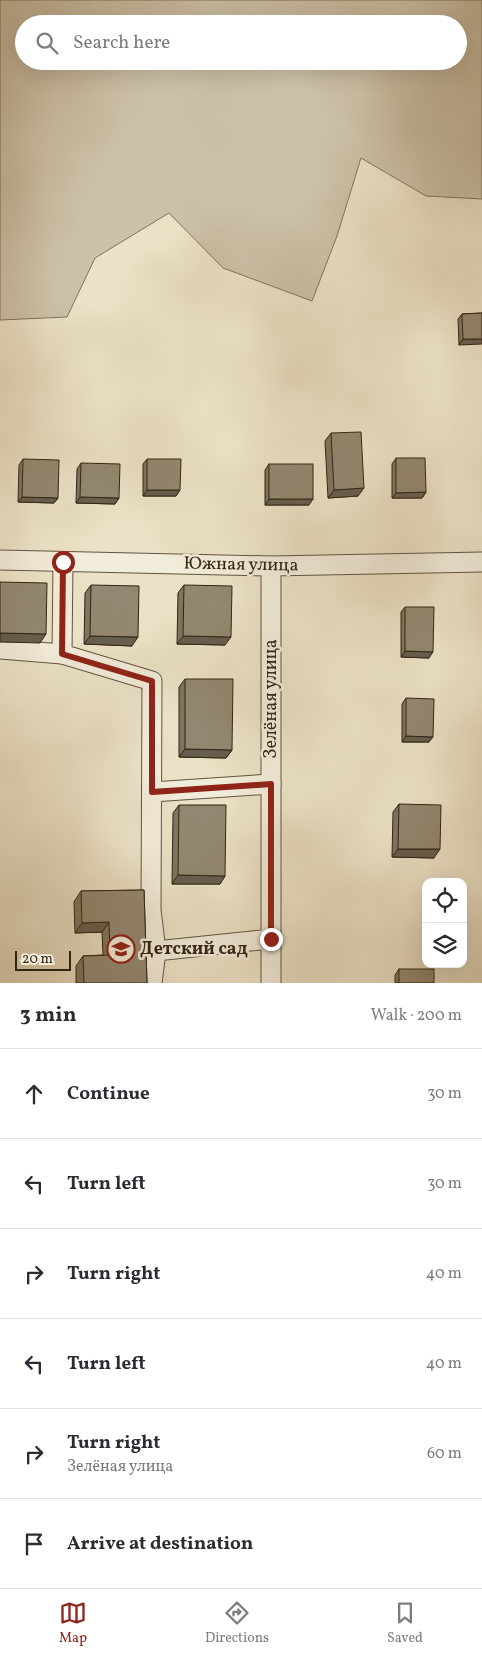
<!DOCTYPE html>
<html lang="en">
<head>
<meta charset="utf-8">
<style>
  body { margin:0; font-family:Vollkorn,serif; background:#f2f2f3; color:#2b2b33 }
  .controls { position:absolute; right:15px; bottom:15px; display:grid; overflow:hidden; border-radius:10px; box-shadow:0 5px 20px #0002 }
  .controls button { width:45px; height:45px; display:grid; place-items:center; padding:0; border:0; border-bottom:1px solid #e1e1e2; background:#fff; color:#2b2b33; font:25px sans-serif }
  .scale { position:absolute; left:15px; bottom:12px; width:56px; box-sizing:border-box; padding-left:5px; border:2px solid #322513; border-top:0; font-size:14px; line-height:18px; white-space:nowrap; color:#322513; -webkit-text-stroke:4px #f2ecda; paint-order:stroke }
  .stop { position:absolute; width:15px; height:15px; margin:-11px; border:4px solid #8f2418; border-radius:50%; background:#fff }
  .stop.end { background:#8f2418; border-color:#fff; box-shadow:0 1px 5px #0008 }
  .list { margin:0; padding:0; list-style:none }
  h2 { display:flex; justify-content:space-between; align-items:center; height:65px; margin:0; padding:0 20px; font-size:21px }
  h2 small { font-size:16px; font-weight:400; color:#7c7c81 }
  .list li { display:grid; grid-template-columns:32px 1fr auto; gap:15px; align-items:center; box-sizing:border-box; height:90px; padding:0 20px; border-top:1px solid #e1e1e2 }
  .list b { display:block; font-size:19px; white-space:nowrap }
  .list p { margin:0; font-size:16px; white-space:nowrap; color:#7c7c81 }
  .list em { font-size:16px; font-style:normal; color:#7c7c81 }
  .icon { flex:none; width:28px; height:28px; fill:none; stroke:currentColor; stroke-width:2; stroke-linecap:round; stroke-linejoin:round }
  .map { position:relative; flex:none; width:482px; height:983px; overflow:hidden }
  .search { position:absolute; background:#fff; box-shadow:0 5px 20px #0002; left:15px; right:15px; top:15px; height:55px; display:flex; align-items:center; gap:12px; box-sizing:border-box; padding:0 18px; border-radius:28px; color:#7c7c81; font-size:19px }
  .sheet { height:605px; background:#fff }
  nav { display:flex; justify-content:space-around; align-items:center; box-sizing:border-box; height:70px; border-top:1px solid #e1e1e2; background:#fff; font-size:14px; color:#7c7c81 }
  nav a { display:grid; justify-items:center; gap:2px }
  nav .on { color:#8f2418 }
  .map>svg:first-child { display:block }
</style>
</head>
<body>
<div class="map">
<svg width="482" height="983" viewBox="0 0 482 983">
  <rect width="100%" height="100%" fill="#ebe1c6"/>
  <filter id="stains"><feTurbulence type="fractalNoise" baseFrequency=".004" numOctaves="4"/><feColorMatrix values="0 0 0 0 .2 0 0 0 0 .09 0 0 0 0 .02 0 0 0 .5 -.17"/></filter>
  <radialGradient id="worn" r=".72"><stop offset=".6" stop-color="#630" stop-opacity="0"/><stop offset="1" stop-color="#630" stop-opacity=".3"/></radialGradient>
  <path fill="#ccc1a8" stroke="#7f735e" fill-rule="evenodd" d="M0,0H482V199L426,196L361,158L337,236L312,301L223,268L169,213L95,258L67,317L0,320ZM24,24H458V61H24Z"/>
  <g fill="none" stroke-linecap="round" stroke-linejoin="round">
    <g stroke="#605440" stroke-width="21">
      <g id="minor">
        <polyline points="0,560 271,566 482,562"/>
        <polyline points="63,562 62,654 152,681 151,910 156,951"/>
        <polyline points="271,566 271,983"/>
        <polyline points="0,649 62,654"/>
        <polyline points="152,792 271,784"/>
        <polyline points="152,983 156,951 271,939"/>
      </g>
    </g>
    <use href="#minor" stroke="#f2ecda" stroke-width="19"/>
  </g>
  <g fill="#7e7460" stroke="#322513">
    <polygon points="482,313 459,345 458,319 462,314"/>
    <polygon points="331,433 358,496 328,498 325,441"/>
    <polygon points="396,458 426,492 422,498 392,498 392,464"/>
    <polygon points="23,459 58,498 54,503 18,502 19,465"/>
    <polygon points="147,459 180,490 176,496 143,496 143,464"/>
    <polygon points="81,463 119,498 115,504 76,503 77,469"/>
    <polygon points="269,464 309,505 265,505 265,470"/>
    <polygon points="91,585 132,646 84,644 85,593"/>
    <polygon points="184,585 225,645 177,644 178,593"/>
    <polygon points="405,607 429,658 401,657 401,612"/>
    <polygon points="185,679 232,750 226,758 179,757 179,687"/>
    <polygon points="406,698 429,742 402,742 402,704"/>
    <polygon points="399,804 434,858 392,857 393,812"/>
    <polygon points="179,805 225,876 220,884 172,884 173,813"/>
    <polygon points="144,890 147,983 76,983 76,966 83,956 103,955 102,932 75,933 74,902 81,891"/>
    <polygon points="399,969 434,983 395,983 395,975"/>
  </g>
  <g fill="#665e4e" stroke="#322513">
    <polygon points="463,339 482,339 482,344 459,345"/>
    <polygon points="364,488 358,496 328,498 334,490"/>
    <polygon points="147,490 180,490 176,496 143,496"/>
    <polygon points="426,492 422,498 392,498 396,493"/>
    <polygon points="22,497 58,498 54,503 18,502"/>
    <polygon points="80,497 119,498 115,504 76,503"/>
    <polygon points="269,499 313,499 309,505 265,505"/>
    <polygon points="0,633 46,634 40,643 0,642"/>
    <polygon points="90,636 138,637 132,646 84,644"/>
    <polygon points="183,636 231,637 225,645 177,644"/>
    <polygon points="405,651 433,652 429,658 401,657"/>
    <polygon points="406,736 433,737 429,742 402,742"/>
    <polygon points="185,749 232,750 226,758 179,757"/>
    <polygon points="398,849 440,849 434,858 392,857"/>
    <polygon points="178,875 225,876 220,884 172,884"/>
    <polygon points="109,922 102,932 75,933 82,923"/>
  </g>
  <g fill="#928770" stroke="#322513">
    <polygon points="482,313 482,339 463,339 462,314"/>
    <polygon points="361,432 364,488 334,490 331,433"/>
    <polygon points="396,458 425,458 426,492 396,493"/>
    <polygon points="23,459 59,460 58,498 22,497"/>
    <polygon points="147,459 181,459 180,490 147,490"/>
    <polygon points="81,463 120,464 119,498 80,497"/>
    <rect x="269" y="464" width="44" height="35"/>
    <polygon points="0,582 47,583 46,634 0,633"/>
    <polygon points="91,585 139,586 138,637 90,636"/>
    <polygon points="184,585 232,586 231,637 183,636"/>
    <polygon points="405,607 434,607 433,652 405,651"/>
    <polygon points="185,679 233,679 232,750 185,749"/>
    <polygon points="406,698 434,699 433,737 406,736"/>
    <polygon points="399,804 441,805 440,849 398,849"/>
    <polygon points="179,805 226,805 225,876 178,875"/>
    <polygon points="144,890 147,983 84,983 83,956 110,955 109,922 82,923 81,891"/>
    <polygon points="463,900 466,901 466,932 463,931"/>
    <rect x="399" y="969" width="35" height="14"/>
  </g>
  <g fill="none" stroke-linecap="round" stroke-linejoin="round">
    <polyline stroke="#8f2418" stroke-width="6" points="63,562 62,654 152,681 152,792 271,784 271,939"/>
  </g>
  <defs>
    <g id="school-ring" transform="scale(1.4375)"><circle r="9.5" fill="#f2ecda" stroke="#8f2418" stroke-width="1.5"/><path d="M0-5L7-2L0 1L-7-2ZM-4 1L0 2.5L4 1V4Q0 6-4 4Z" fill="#8f2418"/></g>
  </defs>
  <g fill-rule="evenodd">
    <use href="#school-ring" x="121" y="949"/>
  </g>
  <g text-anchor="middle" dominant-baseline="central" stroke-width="5" stroke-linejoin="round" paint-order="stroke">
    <g font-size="18" fill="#322513" stroke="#f2ecda">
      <text transform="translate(241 565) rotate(1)">Южная улица</text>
      <text transform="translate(271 699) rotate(-90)">Зелёная улица</text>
    </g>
    <g font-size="18" font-weight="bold" fill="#322513" stroke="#f2ecda" text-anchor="start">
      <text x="140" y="949">Детский сад</text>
    </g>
  </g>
  <rect width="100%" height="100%" filter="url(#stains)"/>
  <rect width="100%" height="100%" fill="url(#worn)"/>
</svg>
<div class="controls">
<button><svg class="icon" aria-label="locate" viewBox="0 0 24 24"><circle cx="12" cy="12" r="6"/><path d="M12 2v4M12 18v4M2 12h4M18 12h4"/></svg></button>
<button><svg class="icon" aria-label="layers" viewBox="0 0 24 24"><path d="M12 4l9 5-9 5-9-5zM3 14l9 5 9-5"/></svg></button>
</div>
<div class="scale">20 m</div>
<div class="stop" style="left:63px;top:562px"></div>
<div class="stop end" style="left:271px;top:939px"></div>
<div class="search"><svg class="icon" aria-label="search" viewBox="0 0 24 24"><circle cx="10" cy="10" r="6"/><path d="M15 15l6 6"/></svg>Search here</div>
</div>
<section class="sheet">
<h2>3 min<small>Walk · 200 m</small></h2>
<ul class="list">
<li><svg class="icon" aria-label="ahead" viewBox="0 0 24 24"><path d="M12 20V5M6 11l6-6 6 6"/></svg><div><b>Continue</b></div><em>30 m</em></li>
<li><svg class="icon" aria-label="left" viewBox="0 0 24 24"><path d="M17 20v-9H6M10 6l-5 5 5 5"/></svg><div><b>Turn left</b></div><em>30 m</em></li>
<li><svg class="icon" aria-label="right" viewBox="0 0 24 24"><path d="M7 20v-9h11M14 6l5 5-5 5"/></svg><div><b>Turn right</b></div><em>40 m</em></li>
<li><svg class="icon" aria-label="left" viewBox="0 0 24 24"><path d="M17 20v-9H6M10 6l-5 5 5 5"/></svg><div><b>Turn left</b></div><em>40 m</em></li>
<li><svg class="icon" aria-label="right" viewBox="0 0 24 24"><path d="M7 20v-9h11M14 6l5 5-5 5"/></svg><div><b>Turn right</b><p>Зелёная улица</p></div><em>60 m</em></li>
<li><svg class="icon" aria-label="arrive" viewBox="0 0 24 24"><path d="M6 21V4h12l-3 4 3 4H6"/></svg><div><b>Arrive at destination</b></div></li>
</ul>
</section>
<nav>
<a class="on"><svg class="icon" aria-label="map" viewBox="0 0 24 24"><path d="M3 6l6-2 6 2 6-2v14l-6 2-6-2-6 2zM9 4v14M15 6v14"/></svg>Map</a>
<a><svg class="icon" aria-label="directions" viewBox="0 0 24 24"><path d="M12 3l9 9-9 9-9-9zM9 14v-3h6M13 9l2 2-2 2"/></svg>Directions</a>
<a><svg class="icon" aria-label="saved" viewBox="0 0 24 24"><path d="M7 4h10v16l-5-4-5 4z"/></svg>Saved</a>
</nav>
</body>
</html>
